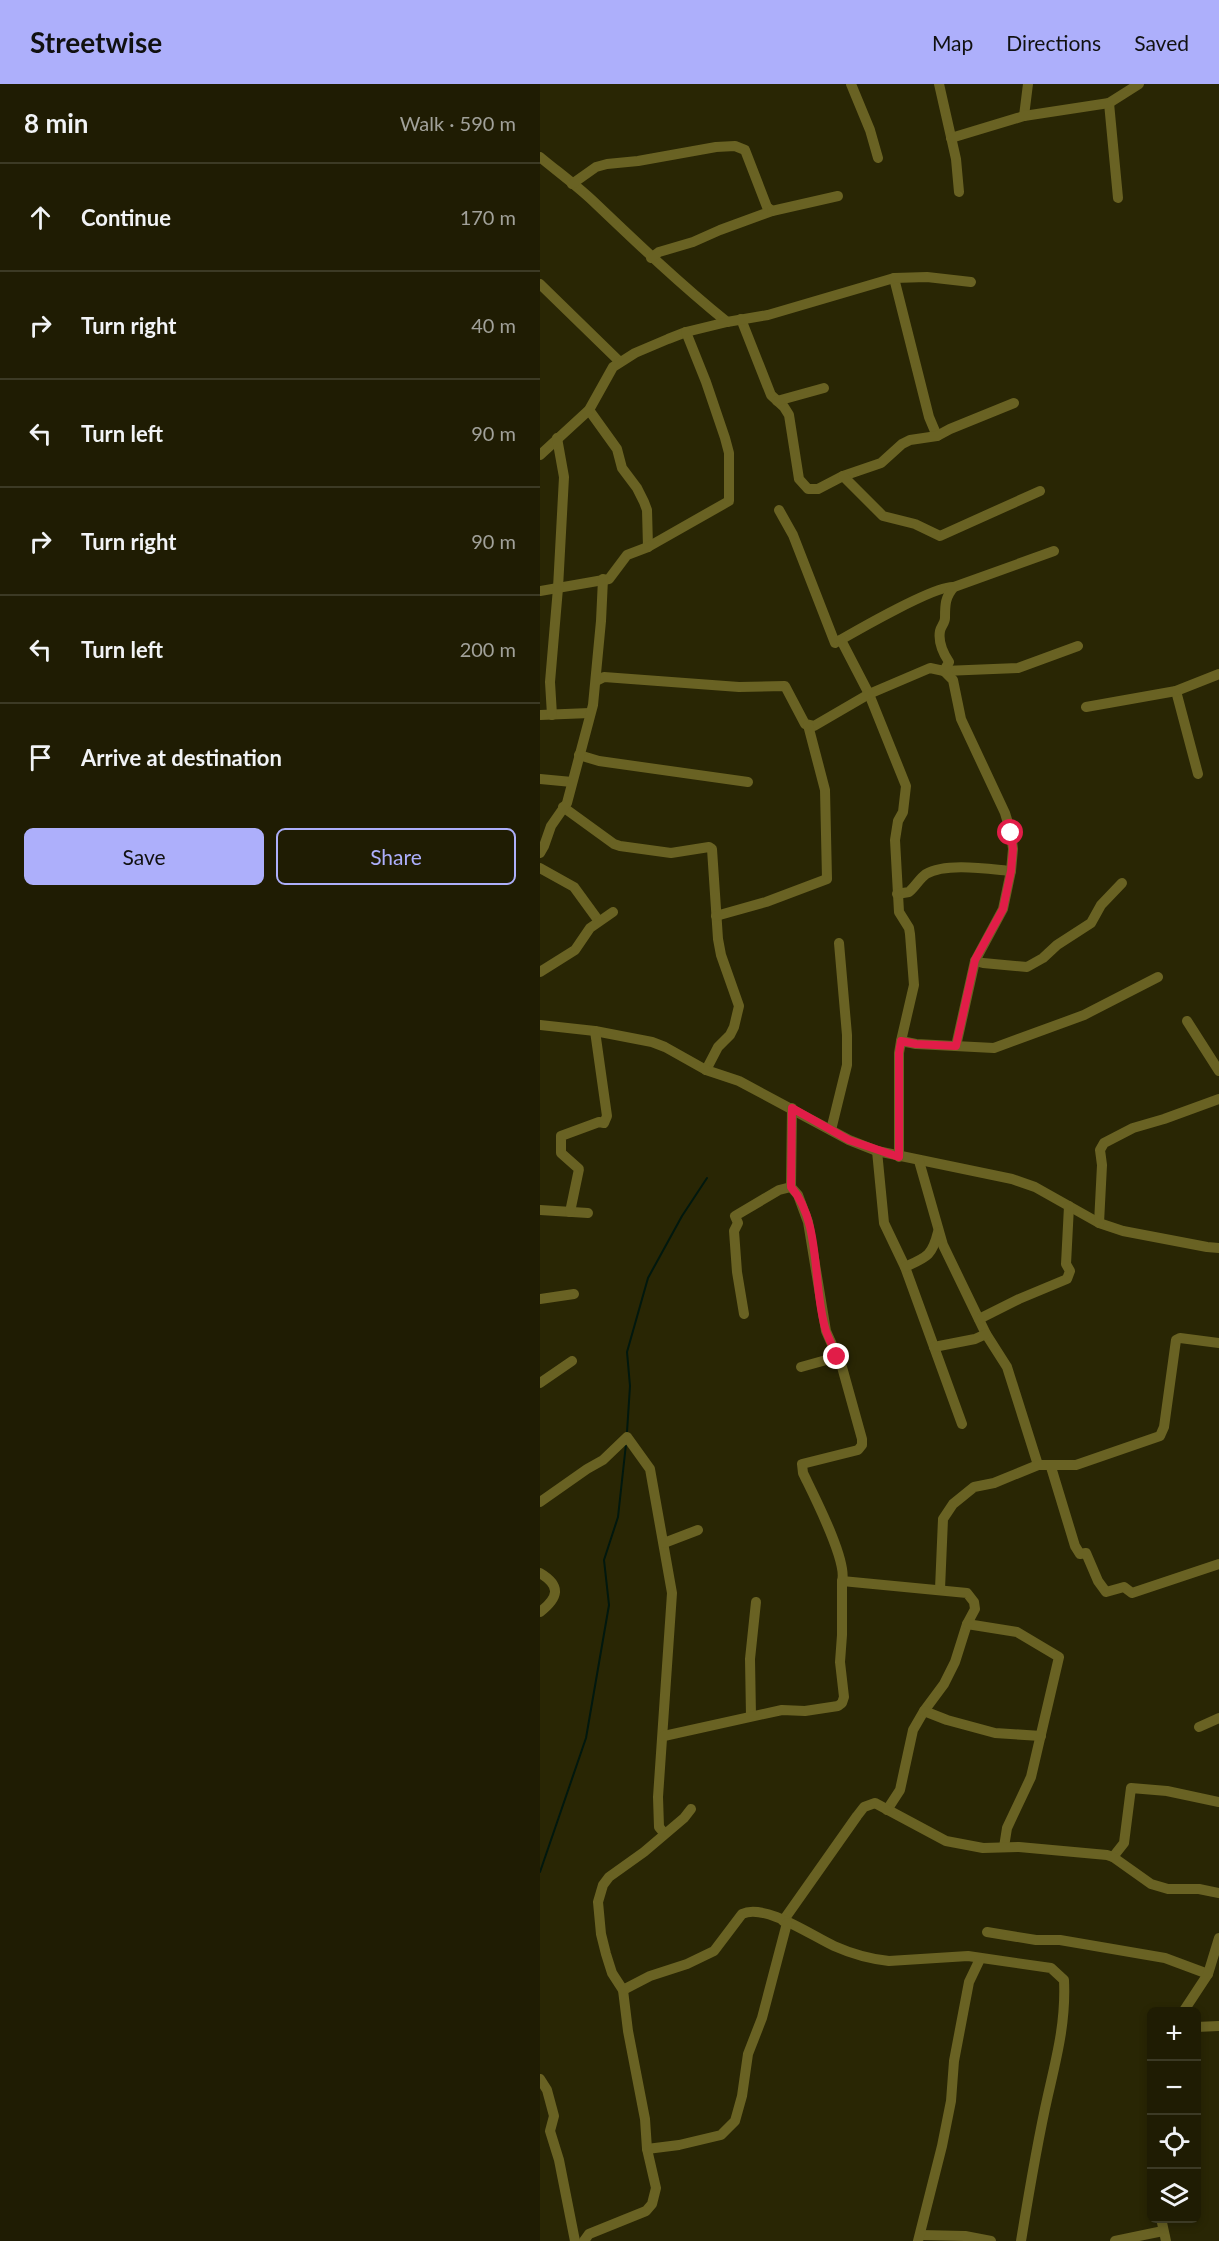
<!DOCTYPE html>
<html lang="en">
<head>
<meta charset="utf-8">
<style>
  body { margin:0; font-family:Lato,sans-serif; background:#2c2912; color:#f1f3f6 }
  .controls { position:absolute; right:18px; bottom:18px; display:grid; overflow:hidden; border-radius:9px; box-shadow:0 3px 9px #0003 }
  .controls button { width:54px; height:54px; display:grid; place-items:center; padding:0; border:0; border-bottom:2px solid #3c3a25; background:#1f1c03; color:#f1f3f6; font:30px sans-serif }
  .stop { position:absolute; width:18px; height:18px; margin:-14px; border:4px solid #e11d48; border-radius:50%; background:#fff }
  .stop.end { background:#e11d48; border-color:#fff; box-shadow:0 2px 6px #0008 }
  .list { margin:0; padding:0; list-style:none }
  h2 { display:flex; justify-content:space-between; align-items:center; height:78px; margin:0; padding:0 24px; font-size:26px }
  h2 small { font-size:20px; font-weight:400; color:#a1a19a }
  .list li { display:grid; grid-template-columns:39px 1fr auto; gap:18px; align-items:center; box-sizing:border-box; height:108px; padding:0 24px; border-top:2px solid #3c3a25 }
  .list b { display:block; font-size:22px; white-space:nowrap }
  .list em { font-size:20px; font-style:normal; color:#a1a19a }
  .actions { display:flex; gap:12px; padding:18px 24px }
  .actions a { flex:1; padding:14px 0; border:2px solid #adaffb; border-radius:9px; text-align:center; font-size:21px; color:#adaffb }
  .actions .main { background:#adaffb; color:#111 }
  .icon { flex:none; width:33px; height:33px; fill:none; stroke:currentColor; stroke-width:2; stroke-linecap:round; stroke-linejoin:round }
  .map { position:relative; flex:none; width:679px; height:2157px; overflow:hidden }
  header { display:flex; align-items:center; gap:36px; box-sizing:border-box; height:84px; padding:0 30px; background:#adaffb; color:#111 }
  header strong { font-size:28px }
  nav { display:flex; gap:33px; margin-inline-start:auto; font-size:21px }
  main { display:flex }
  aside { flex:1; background:#1f1c03 }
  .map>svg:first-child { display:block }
</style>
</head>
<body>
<header>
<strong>Streetwise</strong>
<nav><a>Map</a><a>Directions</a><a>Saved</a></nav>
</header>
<main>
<aside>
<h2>8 min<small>Walk · 590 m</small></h2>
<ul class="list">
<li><svg class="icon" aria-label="ahead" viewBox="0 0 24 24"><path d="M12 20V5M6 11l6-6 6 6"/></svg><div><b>Continue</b></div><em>170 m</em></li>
<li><svg class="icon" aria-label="right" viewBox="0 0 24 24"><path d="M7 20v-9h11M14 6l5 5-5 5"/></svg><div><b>Turn right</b></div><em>40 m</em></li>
<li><svg class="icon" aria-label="left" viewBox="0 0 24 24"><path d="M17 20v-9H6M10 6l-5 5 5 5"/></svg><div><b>Turn left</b></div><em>90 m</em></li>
<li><svg class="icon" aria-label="right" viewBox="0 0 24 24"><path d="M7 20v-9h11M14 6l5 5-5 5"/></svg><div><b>Turn right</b></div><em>90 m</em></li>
<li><svg class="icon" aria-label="left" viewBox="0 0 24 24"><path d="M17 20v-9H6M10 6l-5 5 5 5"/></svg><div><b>Turn left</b></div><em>200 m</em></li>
<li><svg class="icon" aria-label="arrive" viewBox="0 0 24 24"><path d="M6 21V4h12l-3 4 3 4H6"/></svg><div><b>Arrive at destination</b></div></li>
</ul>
<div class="actions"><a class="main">Save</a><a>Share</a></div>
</aside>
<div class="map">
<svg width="679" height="2157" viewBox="0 0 679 2157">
  <rect width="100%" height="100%" fill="#292604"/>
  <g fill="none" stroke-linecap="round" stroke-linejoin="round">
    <g stroke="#01180e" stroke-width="2">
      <polyline points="87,1348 90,1302 87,1268 108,1194 142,1132 167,1094"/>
      <polyline points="0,1788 46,1654 69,1521 64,1476 78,1433 86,1360"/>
    </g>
    <g stroke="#696223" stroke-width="10">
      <polyline points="311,0 330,46 338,74"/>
      <polyline points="399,0 416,75 419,108"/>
      <polyline points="569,19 578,114"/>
      <polyline points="484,32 488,0"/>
      <polyline points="411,54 484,32 569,19 599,0"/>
      <path d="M0,73C18,88 36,101 53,117C97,159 140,200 187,238"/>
      <polyline points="32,100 56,83 67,80 98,77 176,63 195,62 205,66 227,123 232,127 180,146 153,158 119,168 111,174"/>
      <polyline points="232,127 298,112"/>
      <polyline points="354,194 389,333 397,352"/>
      <polyline points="0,200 80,278"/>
      <polyline points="201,235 231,311 244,323 249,331 259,395 268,405 278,405 303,392 341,379 362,360 370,356 397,352 410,345 474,319"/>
      <polyline points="237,317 284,304"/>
      <polyline points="49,326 77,365 82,384 97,404 104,418 107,426 108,463"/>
      <polyline points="0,371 49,326 73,283 95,269 128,255 146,248 187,238 228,231 354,194 387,193 431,198"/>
      <polyline points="303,392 343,432 375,440 400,452 500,407"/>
      <path d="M239,426L253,451L295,559C314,548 397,500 414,503"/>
      <polyline points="0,507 69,495 87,471 108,463 189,417 189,369 185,354 166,298 146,248"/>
      <polyline points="301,556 329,610 366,702 363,728 358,737 355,756 359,828 369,844 370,850 374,901 361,957"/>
      <polyline points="56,597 64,593 199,603 245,602 265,640 274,642 329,610 390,584 404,587 478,584 538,562"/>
      <polyline points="636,607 658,690"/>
      <polyline points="546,623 636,607 679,590"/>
      <polyline points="0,631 50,629"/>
      <polyline points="12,631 10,598 18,504 24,393 17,354"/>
      <polyline points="39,671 59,677 208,698"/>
      <polyline points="0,695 32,698"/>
      <polyline points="23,723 74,760 80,762 131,769 169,763 172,765 178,855 181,871 199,922 194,943 190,951 178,963 166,986"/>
      <polyline points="0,769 4,762 11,742 27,719 53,621 61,537 63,495"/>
      <polyline points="0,784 34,803 58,836"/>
      <path d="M357,810L369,808C375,803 380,794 386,790C406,778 449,785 471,787"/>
      <polyline points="176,832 226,818 287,795 285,706 268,641"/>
      <polyline points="435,877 443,879 487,883 503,874 517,861 551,839 561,821 582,799"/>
      <polyline points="0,888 35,866 50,844 73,828"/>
      <polyline points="647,937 679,987"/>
      <polyline points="0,941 55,947 112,958 125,963 166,986 199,997 309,1056 337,1067 472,1095 495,1103 559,1139 583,1147 667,1163 679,1164"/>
      <path d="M416,962L435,877L463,825L471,787L473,765L471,749L465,729L421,635L413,596L404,587L409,578C403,569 398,558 400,547C401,542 405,539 405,534C405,521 405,513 414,503L514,467"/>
      <polyline points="291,1046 307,981 307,951 299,859"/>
      <polyline points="337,1067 344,1139 365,1183 422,1340"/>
      <polyline points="359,1073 359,969 361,957 376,960 454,964 544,931 618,893"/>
      <polyline points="379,1077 403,1161 446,1250 467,1283 498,1381"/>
      <polyline points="0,1126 48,1129"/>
      <polyline points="30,1128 39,1085 21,1069 21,1052 59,1038 64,1039 67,1032 55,947"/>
      <polyline points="559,1139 562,1081 560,1066 564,1059 593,1044 624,1035 679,1015"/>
      <path d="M365,1183C387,1173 392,1172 398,1148"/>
      <polyline points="0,1215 34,1210"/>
      <polyline points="204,1230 197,1188 194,1147 198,1139 195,1132 239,1106 251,1103"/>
      <polyline points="439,1235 479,1215 527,1195 530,1187 526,1180 529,1122"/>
      <polyline points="394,1263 435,1255 446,1250"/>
      <polyline points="261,1283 297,1273"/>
      <polyline points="0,1299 32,1277"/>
      <polyline points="511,1383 535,1462 540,1470 546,1469 558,1497 566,1508 584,1503 592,1509 679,1480"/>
      <polyline points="0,1418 47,1385 63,1376 87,1353 110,1385 132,1509 118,1713 119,1743 124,1749"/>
      <polyline points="124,1459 158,1446"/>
      <path d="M0,1489C22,1502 18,1514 0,1528"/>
      <polyline points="302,1497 427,1509 434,1518 435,1525 427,1540 415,1578 404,1600 384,1627 373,1646 360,1706 347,1726"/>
      <polyline points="400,1505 403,1435 413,1420 434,1403 454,1399 498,1381 536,1381 620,1352 624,1343 636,1256 640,1254 679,1259"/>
      <polyline points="427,1540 477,1548 519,1573 491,1693 467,1744 464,1763"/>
      <polyline points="384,1627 407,1636 455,1649 501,1652"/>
      <polyline points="211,1632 210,1575 216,1518"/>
      <polyline points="659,1643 679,1634"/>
      <path d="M124,1652L242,1626L265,1627L298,1622L302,1619L304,1613L300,1578L302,1551V1497C308,1477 273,1410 263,1389L262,1380L318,1366L322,1361V1355L302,1283L286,1247L268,1138L258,1111L251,1103L252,1024"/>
      <polyline points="573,1773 584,1759 591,1704 627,1707 679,1718"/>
      <polyline points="243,1837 317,1732 324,1723 335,1719 406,1757 443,1764 479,1763 567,1771 573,1773 611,1800 628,1805 659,1805 679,1809"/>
      <polyline points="447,1848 496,1856 520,1856 625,1874 668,1890"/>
      <path d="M83,1906L110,1892L147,1880L174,1867L202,1830C225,1819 272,1852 294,1862C312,1870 330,1875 349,1877L428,1872L511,1884L524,1896C526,1937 517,1972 508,2011C497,2059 489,2108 481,2157"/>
      <polyline points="643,1928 668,1890 679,1854"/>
      <polyline points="656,1943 679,1942"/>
      <polyline points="0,1995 7,2006 14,2032 10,2047 19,2076 35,2157"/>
      <polyline points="107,2065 139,2061 181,2051 195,2037 202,2012 208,1970 222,1934 247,1839"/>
      <polyline points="621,2134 626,2157"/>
      <polyline points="380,2151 425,2152 451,2157"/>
      <polyline points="44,2157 49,2150 106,2127 112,2120 116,2104 107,2065 105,2035 88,1947 83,1906 72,1889 66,1870 61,1850 58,1818 63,1801 69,1793 104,1768 144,1734 151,1725"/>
      <polyline points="378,2157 402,2062 411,2017 414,1977 429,1898 440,1875"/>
      <polyline points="575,2157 623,2147"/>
    </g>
  </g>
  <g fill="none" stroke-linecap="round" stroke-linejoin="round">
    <path stroke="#e11d48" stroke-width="8" d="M297,1273C294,1264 289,1256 286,1247C272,1204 282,1138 251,1103L252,1024L309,1056L359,1073V969L361,957L376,960L416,962L435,876L463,825L471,787L473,765L471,749"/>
  </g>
</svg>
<div class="controls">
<button>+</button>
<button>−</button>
<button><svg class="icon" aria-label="locate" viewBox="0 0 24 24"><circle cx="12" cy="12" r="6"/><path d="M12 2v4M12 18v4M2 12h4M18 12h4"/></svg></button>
<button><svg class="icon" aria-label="layers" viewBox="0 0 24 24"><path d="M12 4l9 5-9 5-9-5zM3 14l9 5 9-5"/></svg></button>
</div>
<div class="stop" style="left:471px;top:749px"></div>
<div class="stop end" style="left:297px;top:1273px"></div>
</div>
</main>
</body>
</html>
